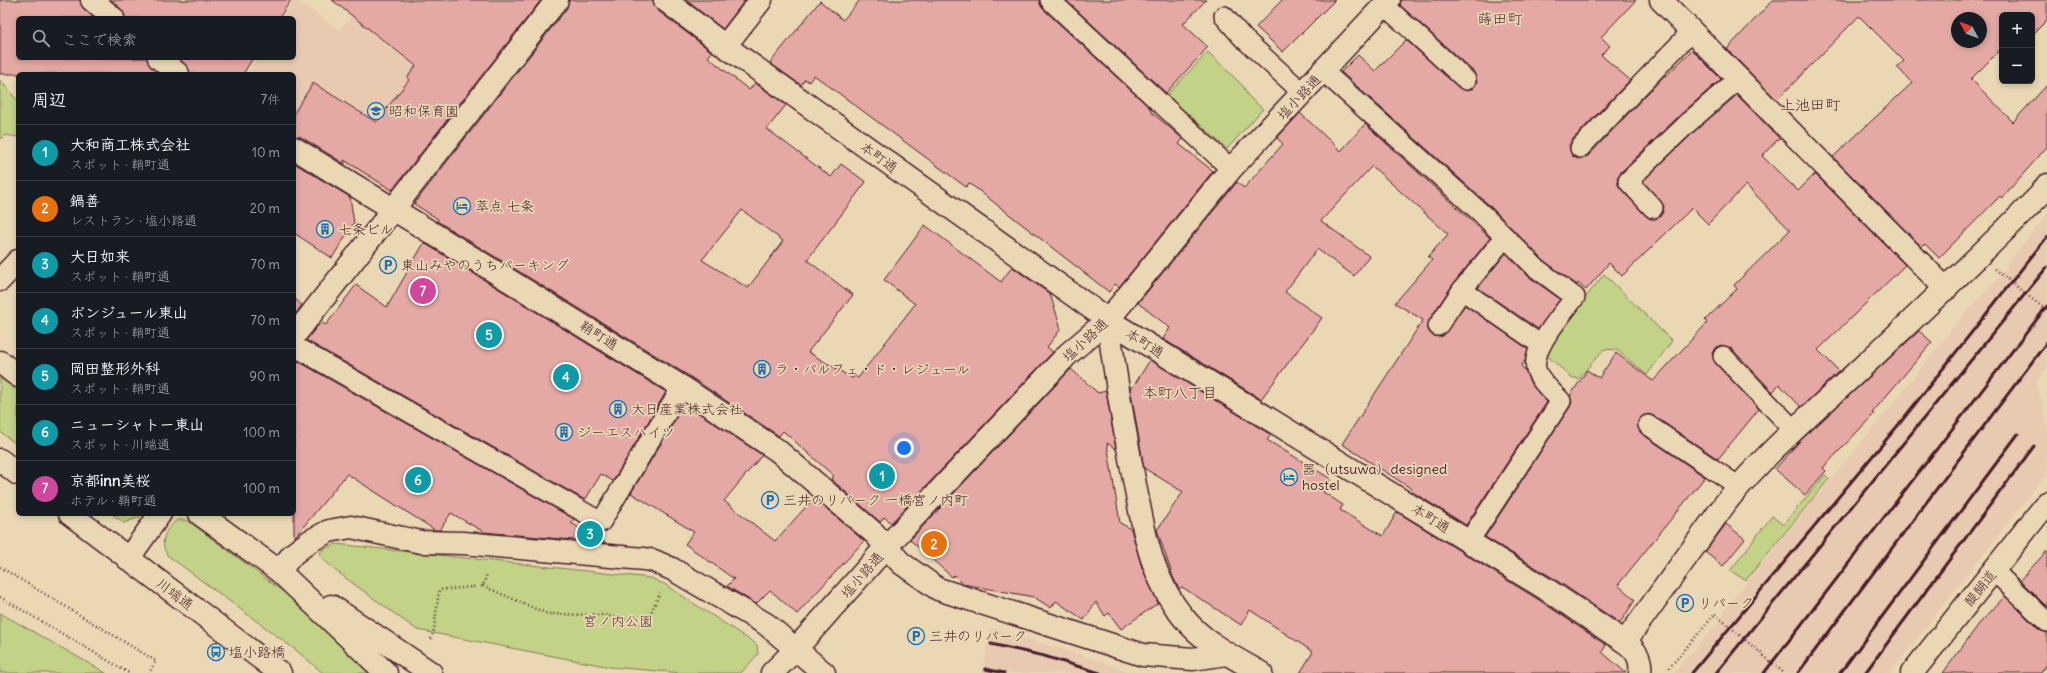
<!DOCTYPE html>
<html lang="ja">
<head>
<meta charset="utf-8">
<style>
  body { margin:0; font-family:Delius,"Klee One",sans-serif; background:#20242c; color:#f1f3f6 }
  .controls { position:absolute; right:12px; top:12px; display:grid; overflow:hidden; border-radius:6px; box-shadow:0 2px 6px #0003 }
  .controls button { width:36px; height:36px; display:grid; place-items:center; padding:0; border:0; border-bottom:1px solid #363941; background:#171b24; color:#f1f3f6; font:20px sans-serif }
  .compass { position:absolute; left:1951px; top:12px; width:36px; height:36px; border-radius:50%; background:#171b24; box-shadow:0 2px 6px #0003; rotate:311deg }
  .you { position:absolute; left:904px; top:448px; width:14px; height:14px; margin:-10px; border:3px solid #fff; border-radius:50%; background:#1a73e8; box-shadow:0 0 0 6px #1a73e833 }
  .badge { display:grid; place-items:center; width:26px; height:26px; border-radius:50%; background:#0b8043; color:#fff; font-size:13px; font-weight:700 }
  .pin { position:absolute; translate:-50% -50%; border:2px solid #fff; box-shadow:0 1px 4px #0006 }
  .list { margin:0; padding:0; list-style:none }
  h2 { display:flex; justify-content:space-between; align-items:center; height:52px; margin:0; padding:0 16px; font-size:17px }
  h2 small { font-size:13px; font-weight:400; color:#9ea1a6 }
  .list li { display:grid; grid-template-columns:26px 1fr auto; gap:12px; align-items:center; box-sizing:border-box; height:56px; padding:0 16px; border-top:1px solid #363941 }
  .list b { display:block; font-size:15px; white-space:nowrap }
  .list p { margin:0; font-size:13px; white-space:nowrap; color:#9ea1a6 }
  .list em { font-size:13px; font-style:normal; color:#9ea1a6 }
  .icon { flex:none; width:22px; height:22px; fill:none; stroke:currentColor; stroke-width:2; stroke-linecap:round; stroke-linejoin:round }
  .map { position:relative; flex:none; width:2047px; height:673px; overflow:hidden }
  .search { position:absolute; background:#171b24; box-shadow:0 2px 6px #0003; left:16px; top:16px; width:280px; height:44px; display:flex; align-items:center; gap:10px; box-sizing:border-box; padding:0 14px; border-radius:6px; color:#9ea1a6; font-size:15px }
  .panel { position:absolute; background:#171b24; box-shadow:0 2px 6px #0003; left:16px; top:72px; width:280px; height:444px; border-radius:6px }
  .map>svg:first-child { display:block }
</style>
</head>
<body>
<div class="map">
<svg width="2047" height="673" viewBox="0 0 2047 673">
  <rect width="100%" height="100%" fill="#ead8b5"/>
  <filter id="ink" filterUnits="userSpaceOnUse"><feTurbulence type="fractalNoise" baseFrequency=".025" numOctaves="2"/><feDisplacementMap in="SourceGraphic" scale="8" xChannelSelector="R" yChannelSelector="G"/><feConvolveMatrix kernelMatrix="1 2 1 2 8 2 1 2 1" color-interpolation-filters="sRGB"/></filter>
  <g filter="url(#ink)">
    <g fill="#e8cab0">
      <polygon points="293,0 297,0 340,31 364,0 400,22 384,43 414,67 427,51 475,89 392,195 294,133 294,74 247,74 257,58 294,58 294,18 281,18"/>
      <polygon points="2047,215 2047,367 2036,382 2047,422 2047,473 1890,673 1674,673 1725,614 1723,611 1886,412 1970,307 1972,307 2008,266 2006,264"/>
      <polygon points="991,628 1072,652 1133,673 982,673"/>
    </g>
    <g fill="#c2d287" stroke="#867859">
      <polygon points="1208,52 1243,86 1248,96 1263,109 1227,149 1167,95"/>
      <polygon points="0,80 18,101 18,137 5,135 0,140"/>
      <polygon points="1604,274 1672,341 1647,375 1617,350 1604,349 1578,379 1571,377 1543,352"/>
      <polygon points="0,378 18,391 18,445 0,432"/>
      <polygon points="1825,475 1829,479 1746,580 1730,571 1772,516 1783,525"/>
      <polygon points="112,514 142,514 140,517 124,523"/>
      <path d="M177,520H187L285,593L369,673H323L297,651L167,555C159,540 165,530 177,520Z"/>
      <polygon points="336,544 651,578 664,584 753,642 757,645 758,654 741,673 682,673 610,667 417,630 336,571 319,555 322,550"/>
      <polygon points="0,613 106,673 0,673"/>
    </g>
    <g fill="#e4a9a4" stroke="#4a1f2b" fill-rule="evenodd">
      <polygon points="0,0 80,0 84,9 94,18 18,18 18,58 147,58 151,67 159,74 0,74"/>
      <polygon points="111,0 291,0 279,18 125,18 121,9"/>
      <polygon points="332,0 541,0 392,190 344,160 345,164 301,137 294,136 294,113 313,83 376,122 409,80 407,78 416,66"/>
      <path d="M569,0H653L657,10L712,52L708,57L749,90L755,83L786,105L767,129L831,177L841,164L866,182L807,260L853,295L808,352L852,378L855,376L858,378L915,304L884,280L925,225L1001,282L1012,267L1050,294L1060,325V330L1047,347L1053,352L891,523L884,517L880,522L831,479L834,476L783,431L779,436L689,376L437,221L438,219L414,204L567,8ZM742,210L783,241L748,288L702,260Z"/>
      <polygon points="686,0 745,0 723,29"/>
      <polygon points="860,0 1039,0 1042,8 1151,109 1150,111 1183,139 1179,144 1213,171 1119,287 1115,284 1109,292 969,183 966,187 814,75 809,82 805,79 801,85 770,63 820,1 843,20"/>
      <polygon points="1066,0 1206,0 1183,24 1208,47 1166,93"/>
      <polygon points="1282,0 1335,0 1283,52 1256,27"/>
      <polygon points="1401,0 1636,0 1601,37 1610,46 1601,55 1630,80 1572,140 1569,146 1572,156 1578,159 1588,156 1665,75 1666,76 1692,50 1721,79 1681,114 1620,173 1617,178 1620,188 1645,215 1650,219 1656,219 1663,212 1664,206 1643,181 1696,130 1737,95 1779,138 1762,156 1798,191 1815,174 1905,265 1818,350 1839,371 1801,407 1779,384 1773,392 1731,348 1721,345 1715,348 1712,353 1715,363 1759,409 1718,459 1654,416 1648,414 1639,419 1637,425 1642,434 1705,477 1618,585 1635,600 1620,623 1553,578 1485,537 1570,407 1572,402 1570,396 1587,370 1599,378 1616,353 1653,381 1707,323 1705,320 1737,289 1734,285 1790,230 1746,185 1708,224 1692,208 1622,276 1609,263 1586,290 1578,283 1577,285 1543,260 1489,205 1341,72 1358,55 1375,71 1406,40 1459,88 1469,91 1474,87 1477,82 1474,72 1400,5"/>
      <path d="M1773,0H2047V20L2032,35V15H2002V48L1971,79L2013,122L2047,85V147L2002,198L2000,196L1939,258L1925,244L1922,247L1833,157L1912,83L1897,67L1904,61L1859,16L1777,100L1727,49ZM1957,18H1981V42H1957Z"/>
      <polygon points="178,58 253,58 243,74 190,74 186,65"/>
      <polygon points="1300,113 1341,151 1365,124 1490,238 1453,284 1429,320 1428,330 1432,335 1438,337 1443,336 1465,305 1528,349 1525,361 1521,366 1525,370 1531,384 1547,402 1466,525 1411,491 1412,489 1342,444 1423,320 1395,303 1432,260 1428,257 1448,234 1372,166 1321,221 1369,256 1354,276 1317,249 1285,292 1322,318 1261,399 1163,339 1170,328 1138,303 1237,182 1244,188 1283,144 1277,138"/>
      <polygon points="294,163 350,197 354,223 332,258 294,233"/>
      <polygon points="424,243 666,392 613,481 601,474 585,500 306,340 321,322 326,325 356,285 387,307"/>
      <polygon points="1506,253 1529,277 1560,299 1538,329 1478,288"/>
      <polygon points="294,298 302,305 294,316"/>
      <polygon points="1919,331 1932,342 1872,413 1874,414 1823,468 1826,471 1805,495 1775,469 1800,441"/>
      <polygon points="294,359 574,519 571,523 606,543 484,532 451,513 440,530 435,530 347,474 294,538"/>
      <polygon points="1150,360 1271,435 1267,440 1331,479 1323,492 1343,505 1340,510 1383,536 1397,512 1539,600 1606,645 1602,652 1626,673 1300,673 1313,652 1250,610 1241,625 1182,587 1179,589 1173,577 1157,530 1183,492 1144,468 1130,387 1133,387"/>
      <polygon points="1071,369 1098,393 1106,391 1116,449 1107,443 1120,523 1131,529 1142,568 1158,603 1121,629 1109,613 1105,616 1096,602 1084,620 1056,601 1051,608 1034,597 963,584 954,575 952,577 910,540"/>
      <polygon points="685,404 762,455 724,501 775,541 814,498 864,541 797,614 770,590 756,604 727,586 734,579 685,544 694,532 631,493"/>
      <polygon points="1726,524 1745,539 1723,566 1705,552"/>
      <polygon points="2047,551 2047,607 2020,580"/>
      <polygon points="2005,596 2039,630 2047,633 2047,664 2041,673 1943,673 1979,624"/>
    </g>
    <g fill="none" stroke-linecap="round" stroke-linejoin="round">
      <g stroke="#4a1f2b" stroke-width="22">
        <g id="lane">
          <polyline points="1050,0 1231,169"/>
          <polyline points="1384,5 1466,80"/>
          <polyline points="1224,16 1243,38 1303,93"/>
          <path d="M1323,71L1481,213L1536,268L1575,297C1563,314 1531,348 1536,369C1539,381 1553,392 1561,401L1469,541"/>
          <polyline points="1580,148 1692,31"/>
          <polyline points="1653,208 1628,181 1689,122 1739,78"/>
          <polyline points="1462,290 1541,345"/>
          <polyline points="1438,326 1462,290 1505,237"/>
          <polyline points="294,346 601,522 682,387"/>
          <polyline points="1723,356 1794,430"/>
          <polyline points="1648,425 1738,486"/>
          <polyline points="1994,571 2047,622"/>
        </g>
      </g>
      <g stroke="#4a1f2b" stroke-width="25">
        <g id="street">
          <polyline points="92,0 113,18"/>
          <path d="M665,0L725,46L1108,320L1546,589L1625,642C1636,650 1642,659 1640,673"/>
          <polyline points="1661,0 1946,289"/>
          <polyline points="725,46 761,0"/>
          <polyline points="159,58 178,74"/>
          <polyline points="294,148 682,387 777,450 874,533 901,563 938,589 1143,655 1193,659 1226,654"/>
          <polyline points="0,280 18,261"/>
          <polyline points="1108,320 1231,169 1389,0"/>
          <path d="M1108,320C1114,368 1122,416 1131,464C1142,518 1147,573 1183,617C1204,643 1233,657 1261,673"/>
          <polyline points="294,336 557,0"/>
          <polyline points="128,559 160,514"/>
          <polyline points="279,571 293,554 310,541 329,531 351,527 421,542 463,543 644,559 654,561 672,569 766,624 824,673"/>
          <path d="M1625,642L1727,501C1765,453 1813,413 1858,371C1920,313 1981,255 2040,195L2047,185"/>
          <polyline points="1912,673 2047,503"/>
        </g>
      </g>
      <g stroke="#4a1f2b" stroke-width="25">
        <g id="secondary">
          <polyline points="0,362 18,376"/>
          <polyline points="0,460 18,474"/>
          <polyline points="70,514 280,673"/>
          <polyline points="200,514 279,571 386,673"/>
          <polyline points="331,606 431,673"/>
          <polyline points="772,673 795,650 886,547 1068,354 1108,320"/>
        </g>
      </g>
      <g stroke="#4a1f2b" stroke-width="2.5" stroke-dasharray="1 3" stroke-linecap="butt">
        <polyline points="0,567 156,661 149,673"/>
        <polyline points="483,586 548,614 604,615 645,625 660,593"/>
        <polyline points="0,597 129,673"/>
        <polyline points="431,639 434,630 439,590 483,586 487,574"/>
        <polyline points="1669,668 1715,614"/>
      </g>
      <use href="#lane" stroke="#ead8b5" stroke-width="19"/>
      <use href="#street" stroke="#ead8b5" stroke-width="22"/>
      <use href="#secondary" stroke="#ead8b5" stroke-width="22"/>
      <g stroke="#4a1f2b" stroke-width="3">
        <polyline points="991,644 1044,656 1100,673"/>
        <polyline points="985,669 1004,673"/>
        <polyline points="1692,673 1900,423 2047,237"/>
        <polyline points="1716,673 2047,267"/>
        <polyline points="1764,673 2047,306"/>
        <polyline points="1798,673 2047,342"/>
        <polyline points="1840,673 2018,434"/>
        <polyline points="1865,673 2034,446"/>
      </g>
      <g stroke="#4a1f2b" stroke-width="2.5" stroke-dasharray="1 3" stroke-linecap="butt">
        <polyline points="1995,269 2047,311"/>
        <polyline points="1715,614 1784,673"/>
      </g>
    </g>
  </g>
  <defs>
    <g id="school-ring" transform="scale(0.9)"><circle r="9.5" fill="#ead8b5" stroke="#1f6fb2" stroke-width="1.5"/><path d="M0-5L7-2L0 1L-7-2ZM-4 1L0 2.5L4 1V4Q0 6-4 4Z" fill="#1f6fb2"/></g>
    <g id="hotel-ring" transform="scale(0.9)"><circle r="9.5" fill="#ead8b5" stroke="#1f6fb2" stroke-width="1.5"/><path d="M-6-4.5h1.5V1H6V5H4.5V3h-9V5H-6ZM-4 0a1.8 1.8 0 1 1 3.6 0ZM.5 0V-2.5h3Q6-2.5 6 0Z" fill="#1f6fb2"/></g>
    <g id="building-ring" transform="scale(0.9)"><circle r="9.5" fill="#ead8b5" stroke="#1f6fb2" stroke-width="1.5"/><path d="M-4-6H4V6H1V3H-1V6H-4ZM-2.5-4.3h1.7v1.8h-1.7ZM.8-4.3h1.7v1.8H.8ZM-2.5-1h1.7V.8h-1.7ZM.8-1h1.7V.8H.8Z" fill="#1f6fb2"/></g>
    <g id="parking-ring" transform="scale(0.9)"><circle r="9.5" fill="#ead8b5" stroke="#1f6fb2" stroke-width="1.5"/><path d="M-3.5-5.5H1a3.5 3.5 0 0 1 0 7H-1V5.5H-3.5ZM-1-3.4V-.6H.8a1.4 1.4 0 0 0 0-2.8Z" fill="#1f6fb2"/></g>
    <g id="bus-ring" transform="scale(0.9)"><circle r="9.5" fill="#ead8b5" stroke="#1f6fb2" stroke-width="1.5"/><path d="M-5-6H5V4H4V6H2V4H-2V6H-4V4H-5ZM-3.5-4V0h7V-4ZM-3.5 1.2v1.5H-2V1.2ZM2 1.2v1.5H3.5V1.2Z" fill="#1f6fb2"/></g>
  </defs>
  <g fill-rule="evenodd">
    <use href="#school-ring" x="376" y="111"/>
    <use href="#hotel-ring" x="462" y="206"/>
    <use href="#building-ring" x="325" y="229"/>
    <use href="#parking-ring" x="388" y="265"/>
    <use href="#building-ring" x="762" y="369"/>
    <use href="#building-ring" x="618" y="409"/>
    <use href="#building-ring" x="564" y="432"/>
    <use href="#hotel-ring" x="1289" y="477"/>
    <use href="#parking-ring" x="770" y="500"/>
    <use href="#parking-ring" x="1685" y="603"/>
    <use href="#parking-ring" x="916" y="636"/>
    <use href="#bus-ring" x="216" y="652"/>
  </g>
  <g text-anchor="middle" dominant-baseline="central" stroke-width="3.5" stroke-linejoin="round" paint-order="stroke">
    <g font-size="14" fill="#4a1f2b" stroke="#ead8b5">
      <text transform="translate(1299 97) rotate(-47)">塩小路通</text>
      <text transform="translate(879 157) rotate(36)">本町通</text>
      <text transform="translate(599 335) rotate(32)">鞘町通</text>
      <text transform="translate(1085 340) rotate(-43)">塩小路通</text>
      <text transform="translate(1145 343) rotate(32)">本町通</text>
      <text transform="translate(1431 518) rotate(32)">本町通</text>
      <text transform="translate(862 575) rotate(-49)">塩小路通</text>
      <text transform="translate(1980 588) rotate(-51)">醍醐道</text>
      <text transform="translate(175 594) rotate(37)">川端通</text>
    </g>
    <g font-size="14" fill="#4a1f2b" stroke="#ead8b5" text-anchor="start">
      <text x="389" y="111">昭和保育園</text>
      <text x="475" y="206">萃点 七条</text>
      <text x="338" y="229">七条ビル</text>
      <text x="401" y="265">東山みやのうちパーキング</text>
      <text x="775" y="369">ラ・パルフェ・ド・レジェール</text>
      <text x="631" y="409">大日産業株式会社</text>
      <text x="577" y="432">ジーエスハイツ</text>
      <text x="1302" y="469">器（utsuwa）designed<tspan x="1302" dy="16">hostel</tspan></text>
      <text x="783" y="500">三井のリパーク 一橋宮ノ内町</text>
      <text x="1698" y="603">リパーク</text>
      <text x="929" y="636">三井のリパーク</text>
      <text x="229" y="652">塩小路橋</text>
    </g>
    <g font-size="14" fill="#5c3a39" stroke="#ead8b5">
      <text x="618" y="621">宮ノ内公園</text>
    </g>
    <g font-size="15" fill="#4a1f2b" stroke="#ead8b5">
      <text x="1500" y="18">蒔田町</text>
      <text x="1810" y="104">上池田町</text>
      <text x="1180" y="392">本町八丁目</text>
    </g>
  </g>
</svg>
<div class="controls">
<button>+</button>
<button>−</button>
</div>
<svg class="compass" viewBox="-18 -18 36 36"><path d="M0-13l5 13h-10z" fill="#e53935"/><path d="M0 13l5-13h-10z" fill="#9ea1a6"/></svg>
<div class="you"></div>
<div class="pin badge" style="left:882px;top:476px;background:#0f9aa8">1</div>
<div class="pin badge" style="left:934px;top:544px;background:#e8710a">2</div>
<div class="pin badge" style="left:590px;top:534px;background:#0f9aa8">3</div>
<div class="pin badge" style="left:566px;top:377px;background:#0f9aa8">4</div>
<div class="pin badge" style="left:489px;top:335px;background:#0f9aa8">5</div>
<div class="pin badge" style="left:418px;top:480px;background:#0f9aa8">6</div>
<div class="pin badge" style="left:423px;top:291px;background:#d1479c">7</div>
<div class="search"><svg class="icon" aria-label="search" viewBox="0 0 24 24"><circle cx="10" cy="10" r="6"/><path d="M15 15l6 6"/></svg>ここで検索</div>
<section class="panel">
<h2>周辺<small>7件</small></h2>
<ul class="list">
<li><span class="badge" style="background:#0f9aa8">1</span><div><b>大和商工株式会社</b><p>スポット · 鞘町通</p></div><em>10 m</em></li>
<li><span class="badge" style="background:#e8710a">2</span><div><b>鍋善</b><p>レストラン · 塩小路通</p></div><em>20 m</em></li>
<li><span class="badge" style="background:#0f9aa8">3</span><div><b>大日如来</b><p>スポット · 鞘町通</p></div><em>70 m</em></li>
<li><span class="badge" style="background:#0f9aa8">4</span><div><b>ボンジュール東山</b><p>スポット · 鞘町通</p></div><em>70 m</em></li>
<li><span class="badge" style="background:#0f9aa8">5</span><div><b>岡田整形外科</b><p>スポット · 鞘町通</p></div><em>90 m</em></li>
<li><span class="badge" style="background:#0f9aa8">6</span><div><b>ニューシャトー東山</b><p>スポット · 川端通</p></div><em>100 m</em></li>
<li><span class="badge" style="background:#d1479c">7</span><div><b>京都inn美桜</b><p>ホテル · 鞘町通</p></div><em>100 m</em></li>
</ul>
</section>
</div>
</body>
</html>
